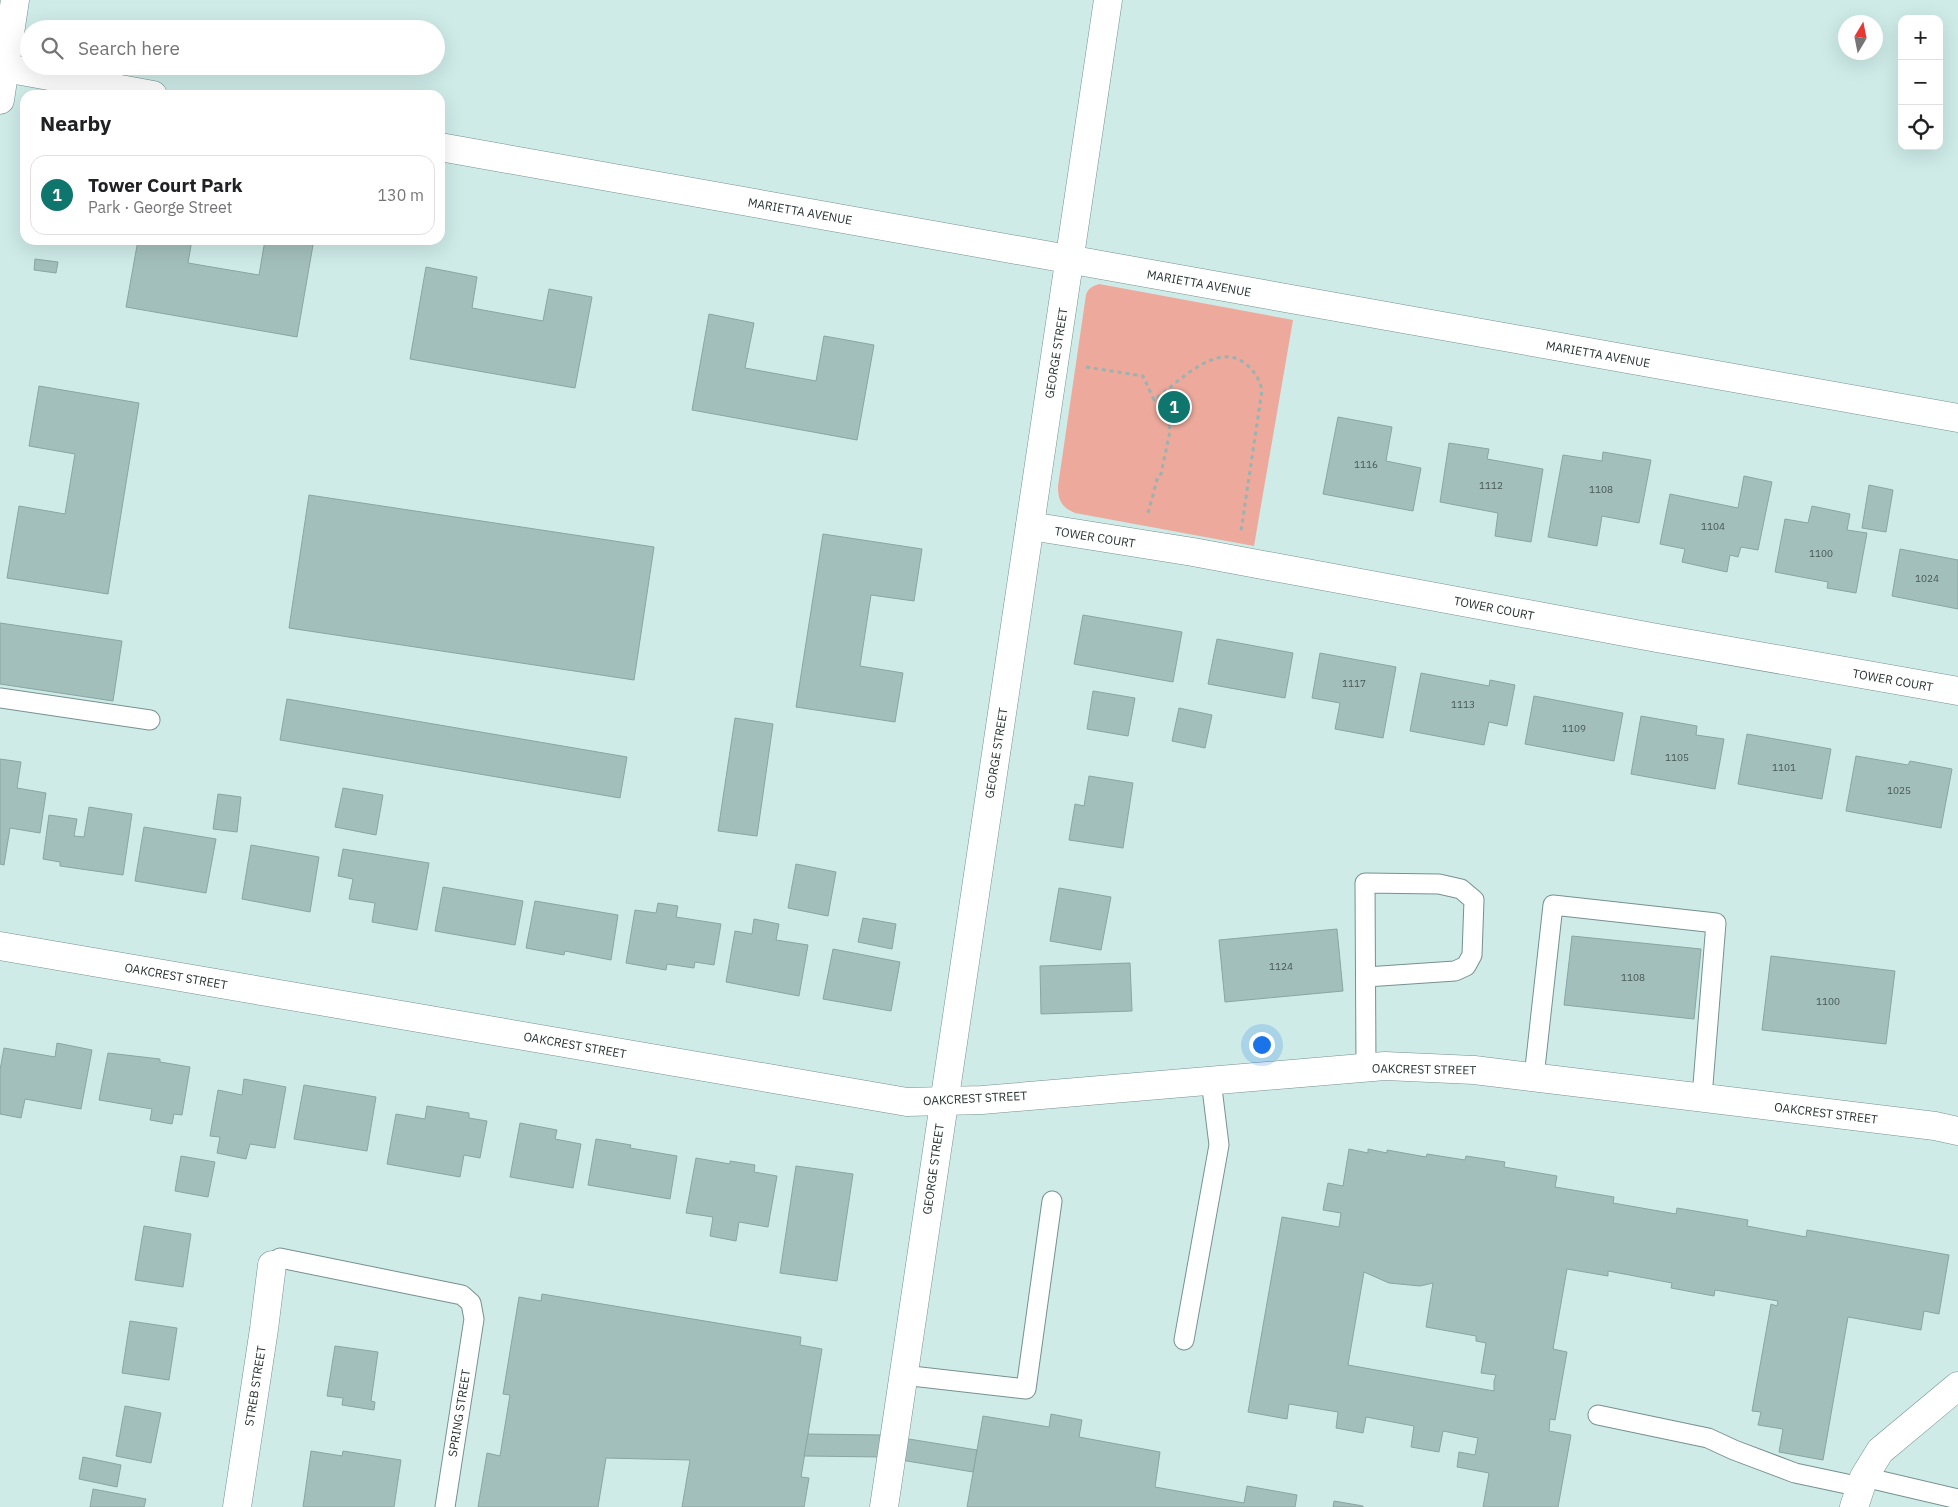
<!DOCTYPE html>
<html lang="en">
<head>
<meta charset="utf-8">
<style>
  body { margin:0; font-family:"IBM Plex Sans",sans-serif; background:#f6f6f6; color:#202124 }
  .controls { position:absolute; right:15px; top:15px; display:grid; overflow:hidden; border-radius:10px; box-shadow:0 5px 20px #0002 }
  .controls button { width:45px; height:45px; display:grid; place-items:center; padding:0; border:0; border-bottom:1px solid #e0e0e0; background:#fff; color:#202124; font:25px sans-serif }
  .compass { position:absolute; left:1838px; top:15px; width:45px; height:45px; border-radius:50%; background:#fff; box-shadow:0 5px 20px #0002; rotate:10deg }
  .you { position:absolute; left:1261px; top:1044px; width:18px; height:18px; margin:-12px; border:4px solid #fff; border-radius:50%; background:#1a73e8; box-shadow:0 0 0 8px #1a73e833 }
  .badge { display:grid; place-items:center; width:32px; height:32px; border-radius:50%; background:#0f766e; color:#fff; font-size:16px; font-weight:700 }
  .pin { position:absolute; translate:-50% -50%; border:2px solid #fff; box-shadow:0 1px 5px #0006 }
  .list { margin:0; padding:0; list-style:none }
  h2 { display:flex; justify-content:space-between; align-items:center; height:65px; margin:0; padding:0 20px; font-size:21px }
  h2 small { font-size:16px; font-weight:400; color:#757577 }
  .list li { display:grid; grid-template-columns:32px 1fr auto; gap:15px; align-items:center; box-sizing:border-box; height:80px; margin:0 10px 10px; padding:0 10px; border:1px solid #e0e0e0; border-radius:15px }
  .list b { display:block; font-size:19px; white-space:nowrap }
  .list p { margin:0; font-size:16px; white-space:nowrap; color:#757577 }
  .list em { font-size:16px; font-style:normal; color:#757577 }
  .icon { flex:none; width:28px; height:28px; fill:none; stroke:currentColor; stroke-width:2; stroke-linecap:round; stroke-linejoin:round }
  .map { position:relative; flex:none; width:1958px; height:1507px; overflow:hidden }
  .search { position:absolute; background:#fff; box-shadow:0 5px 20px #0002; left:20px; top:20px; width:425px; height:55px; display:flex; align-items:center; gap:12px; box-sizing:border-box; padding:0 18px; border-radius:28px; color:#757577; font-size:19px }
  .panel { position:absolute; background:#fff; box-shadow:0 5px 20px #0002; left:20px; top:90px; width:425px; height:155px; border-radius:15px }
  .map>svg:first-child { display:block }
</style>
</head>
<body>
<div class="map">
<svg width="1958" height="1507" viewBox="0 0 1958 1507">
  <rect width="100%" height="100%" fill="#ceebe8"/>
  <path fill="#eca99c" d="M1099,284L1293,320L1254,546L1075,513C1061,507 1058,500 1058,486L1086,295C1089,287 1092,287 1099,284Z"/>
  <g fill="#a3bfbc" stroke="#8aa5a2" fill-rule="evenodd">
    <polygon points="138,240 192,240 188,263 259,275 265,240 284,240 313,245 297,337 126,307"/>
    <polygon points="35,259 58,262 56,273 34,270"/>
    <polygon points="426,267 477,277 472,308 543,321 549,289 592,297 575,388 410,359"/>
    <polygon points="709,314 754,323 745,368 816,381 824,336 874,345 857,440 692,410"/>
    <polygon points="39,386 139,403 108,594 7,578 19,506 65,514 75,454 29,446"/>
    <polygon points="1338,417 1392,427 1386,461 1421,468 1413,511 1323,494"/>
    <polygon points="1449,443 1489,449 1487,459 1543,469 1531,542 1495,536 1498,513 1440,502"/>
    <polygon points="1603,452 1651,460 1639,523 1602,516 1597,546 1548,537 1563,455 1602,461"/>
    <polygon points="1744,476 1772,482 1758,550 1741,547 1738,557 1730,555 1727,572 1682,562 1685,549 1660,544 1670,494 1738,508"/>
    <polygon points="1869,485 1893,490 1886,532 1862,528"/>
    <polygon points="309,495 654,547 634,680 289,628"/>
    <polygon points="1812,506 1850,514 1847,530 1867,533 1856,593 1827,588 1828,582 1775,572 1785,519 1808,523"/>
    <polygon points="823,534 922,549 914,601 871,595 860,666 903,673 895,722 796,707"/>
    <polygon points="1900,549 1958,560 1958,609 1892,596"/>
    <polygon points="1083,615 1182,632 1173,682 1074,664"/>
    <polygon points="0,623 122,641 113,701 0,684"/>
    <polygon points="1217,639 1293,653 1285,698 1208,684"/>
    <polygon points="1320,653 1396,667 1383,738 1335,729 1340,703 1312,698"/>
    <polygon points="1421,673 1489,686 1490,680 1515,685 1507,726 1489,722 1484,745 1410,731"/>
    <polygon points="1093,691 1135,698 1128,736 1087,729"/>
    <polygon points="1534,696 1623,713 1614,761 1525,744"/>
    <polygon points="287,699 627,757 620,798 280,740"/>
    <polygon points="1179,708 1212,715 1205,748 1172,741"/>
    <polygon points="1641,716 1697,726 1696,735 1724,739 1715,789 1631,774"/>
    <polygon points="735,718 773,724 757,836 718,831"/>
    <polygon points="1747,734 1831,749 1822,799 1738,784"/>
    <polygon points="1856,756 1908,765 1910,761 1952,769 1941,828 1846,811"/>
    <polygon points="0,759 21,762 17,788 46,793 40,833 10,828 4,865 0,864"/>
    <polygon points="1089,776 1133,783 1123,848 1069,840 1075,804 1084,806"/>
    <polygon points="343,788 383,795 376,835 335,827"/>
    <polygon points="218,794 241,797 237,832 213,829"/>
    <polygon points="89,807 132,814 123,875 60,866 60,862 43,859 49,815 77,819 74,836 84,837"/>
    <polygon points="144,827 216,839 206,893 135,881"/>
    <polygon points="251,845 319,857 310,912 242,899"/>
    <polygon points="343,849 429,863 417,930 372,922 375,903 349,899 353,879 338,876"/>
    <polygon points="796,864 836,872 828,916 788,908"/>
    <polygon points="443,887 523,901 515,945 435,931"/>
    <polygon points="1059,888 1111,897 1101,950 1050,941"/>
    <polygon points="535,901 618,915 611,960 565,951 564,955 526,948"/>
    <polygon points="658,903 678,906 676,917 721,924 714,965 695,962 694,968 667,964 666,970 626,963 635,910 656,913"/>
    <polygon points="863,918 896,924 892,949 858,942"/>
    <polygon points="754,919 779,924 776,940 808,945 799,996 726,982 735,931 752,934"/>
    <polygon points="1337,929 1343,991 1225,1002 1219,940"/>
    <polygon points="1572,936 1701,949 1694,1019 1564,1005"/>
    <polygon points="833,949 900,962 891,1011 823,999"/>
    <polygon points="1771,956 1895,971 1886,1044 1762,1030"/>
    <polygon points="1130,963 1132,1011 1041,1014 1040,966"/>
    <polygon points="57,1043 92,1050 81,1109 25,1099 21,1118 0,1114 0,1070 4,1048 55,1057"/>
    <polygon points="108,1053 160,1059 160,1062 190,1067 182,1115 174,1114 172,1124 150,1120 152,1109 99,1100"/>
    <polygon points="244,1079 286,1087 275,1148 250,1144 246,1159 217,1153 220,1137 210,1136 218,1090 242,1095"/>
    <polygon points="304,1085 376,1097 367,1151 294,1139"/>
    <polygon points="427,1106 469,1113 469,1118 487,1121 480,1158 464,1155 460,1177 387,1164 396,1114 425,1119"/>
    <polygon points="520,1123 557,1130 555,1139 581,1144 573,1188 510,1177"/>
    <polygon points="596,1139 631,1145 630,1148 677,1156 670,1199 588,1185"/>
    <path d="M1349,1149L1368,1153V1149L1387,1153V1150L1426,1157L1427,1154L1465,1160L1466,1156L1505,1162L1504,1167L1557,1176L1555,1187L1614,1197L1613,1203L1676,1214L1677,1208L1748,1220L1747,1226L1806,1237L1807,1230L1949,1255L1939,1314L1924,1311L1921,1330L1848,1317L1823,1460L1779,1452L1783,1429L1758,1425L1761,1412L1752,1411L1771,1304L1777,1306L1778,1301L1715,1290L1714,1296L1671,1288L1672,1283L1608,1271V1276L1567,1269L1553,1349L1567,1352L1555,1420L1550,1419L1549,1431L1571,1435L1558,1507H1483L1489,1473L1457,1467L1459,1452L1475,1455L1478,1438L1443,1431L1439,1452L1411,1447L1414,1426L1366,1417L1363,1433L1336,1428L1338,1412L1289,1404L1287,1419L1248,1412L1282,1217L1339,1227L1341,1213L1323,1210L1328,1183L1343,1186ZM1364,1272L1389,1283L1420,1286L1433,1283L1426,1327L1476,1336V1341L1486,1343L1481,1373L1496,1375L1494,1381V1391L1348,1365Z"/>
    <polygon points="181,1156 215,1162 208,1197 175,1191"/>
    <polygon points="696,1158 730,1164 730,1161 755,1165 754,1172 777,1176 768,1227 739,1222 736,1241 710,1236 713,1217 686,1213"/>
    <polygon points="796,1166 853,1174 837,1281 780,1273"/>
    <polygon points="144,1226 191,1234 183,1287 135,1280"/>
    <polygon points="542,1294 801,1337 800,1345 822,1349 801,1477 809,1478 804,1507 682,1507 690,1460 606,1458 598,1507 478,1507 487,1453 500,1456 510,1395 503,1394 519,1297 541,1301"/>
    <polygon points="130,1321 177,1328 169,1380 122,1373"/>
    <polygon points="335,1346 378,1352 371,1401 375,1402 374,1410 342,1405 343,1398 327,1396"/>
    <polygon points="125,1406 161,1413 151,1463 116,1456"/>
    <polygon points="1051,1414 1082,1420 1079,1437 1160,1452 1155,1487 1244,1503 1247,1486 1297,1495 1295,1507 967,1507 983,1416 1049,1427"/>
    <polygon points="808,1434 884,1435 977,1450 973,1472 883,1457 804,1456"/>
    <polygon points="311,1451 342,1456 343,1451 401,1460 394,1507 303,1507"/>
    <polygon points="83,1457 121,1465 117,1487 79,1479"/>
    <polygon points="93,1489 146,1499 144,1507 90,1507"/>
    <polygon points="1334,1501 1363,1506 1363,1507 1333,1507"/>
  </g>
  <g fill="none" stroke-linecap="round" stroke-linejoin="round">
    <g stroke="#76918f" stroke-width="21">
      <g id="lane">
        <polyline points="0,698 150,720"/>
        <polyline points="1366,977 1455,971 1466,966 1472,955 1474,900 1461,889 1439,884 1365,883 1366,1068"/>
        <polyline points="1534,1077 1553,905 1716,923 1702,1097"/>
        <polyline points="272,1265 280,1258 462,1295 471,1303 474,1319 445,1507"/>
        <polyline points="1184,1340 1219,1145 1211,1080"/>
        <polyline points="903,1375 1026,1389 1052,1201"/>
        <polyline points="1598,1415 1708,1438 1734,1450 1795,1473 1861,1487"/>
        <polyline points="1864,1477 1958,1499"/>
      </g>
    </g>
    <g stroke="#76918f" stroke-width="29">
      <g id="street">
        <polyline points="5,68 153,95"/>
        <polyline points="440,147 1958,418"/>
        <polyline points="1030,526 1193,552 1657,638 1958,691"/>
        <polyline points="0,946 907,1102 982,1100 1385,1066 1474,1070 1935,1126 1958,1131"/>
        <polyline points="237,1507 264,1329 272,1265"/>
        <polyline points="884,1507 1108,0"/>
        <polyline points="1854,1507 1864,1477 1880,1451 1958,1386"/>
      </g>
    </g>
    <g stroke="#76918f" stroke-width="29">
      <polyline id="secondary" points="0,100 15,0"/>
    </g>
    <g stroke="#9bb3b0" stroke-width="3" stroke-dasharray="4 4" stroke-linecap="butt">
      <path d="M1086,367L1143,376L1154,400C1176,384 1216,342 1243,362C1254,370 1259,378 1262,390L1241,531"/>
      <polyline points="1148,513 1158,476 1161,474 1170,431 1169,424 1154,400"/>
    </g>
    <use href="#lane" stroke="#fff" stroke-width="19"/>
    <use href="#street" stroke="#fff" stroke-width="28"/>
    <use href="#secondary" stroke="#fff" stroke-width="28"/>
  </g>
  <g text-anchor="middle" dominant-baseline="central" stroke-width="5" stroke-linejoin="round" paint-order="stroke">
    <g font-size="10" fill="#475754">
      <text x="1366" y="464">1116</text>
      <text x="1491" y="485">1112</text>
      <text x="1601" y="489">1108</text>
      <text x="1713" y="526">1104</text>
      <text x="1821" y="553">1100</text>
      <text x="1927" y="578">1024</text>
      <text x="1354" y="683">1117</text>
      <text x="1463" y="704">1113</text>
      <text x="1574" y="728">1109</text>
      <text x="1677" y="757">1105</text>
      <text x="1784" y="767">1101</text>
      <text x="1899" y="790">1025</text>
      <text x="1281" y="966">1124</text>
      <text x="1633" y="977">1108</text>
      <text x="1828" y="1001">1100</text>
    </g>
    <g font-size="12" fill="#283432" stroke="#fff">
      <text transform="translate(800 211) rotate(10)">MARIETTA AVENUE</text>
      <text transform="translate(1199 283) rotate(10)">MARIETTA AVENUE</text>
      <text transform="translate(1056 353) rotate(-81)">GEORGE STREET</text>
      <text transform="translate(1598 354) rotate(10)">MARIETTA AVENUE</text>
      <text transform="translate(1095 537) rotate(9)">TOWER COURT</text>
      <text transform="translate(1494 608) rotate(11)">TOWER COURT</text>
      <text transform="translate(1893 680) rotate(10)">TOWER COURT</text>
      <text transform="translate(996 753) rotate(-81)">GEORGE STREET</text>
      <text transform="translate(176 976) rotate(10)">OAKCREST STREET</text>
      <text transform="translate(575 1045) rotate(10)">OAKCREST STREET</text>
      <text transform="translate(1424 1069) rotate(1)">OAKCREST STREET</text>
      <text transform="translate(975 1098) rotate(-3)">OAKCREST STREET</text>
      <text transform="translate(1826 1113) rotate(7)">OAKCREST STREET</text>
      <text transform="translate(933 1169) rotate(-82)">GEORGE STREET</text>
      <text transform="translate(255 1386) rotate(-81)">STREB STREET</text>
      <text transform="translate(459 1413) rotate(-81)">SPRING STREET</text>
    </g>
  </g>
</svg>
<div class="controls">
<button>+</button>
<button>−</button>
<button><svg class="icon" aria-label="locate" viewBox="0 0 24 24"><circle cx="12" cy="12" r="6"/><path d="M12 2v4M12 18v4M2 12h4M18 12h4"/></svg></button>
</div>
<svg class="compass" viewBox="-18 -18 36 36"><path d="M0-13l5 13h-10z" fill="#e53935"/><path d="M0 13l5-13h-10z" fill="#757577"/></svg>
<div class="you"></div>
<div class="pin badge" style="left:1174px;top:407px">1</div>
<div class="search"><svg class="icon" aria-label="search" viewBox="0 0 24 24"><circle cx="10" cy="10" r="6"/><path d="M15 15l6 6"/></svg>Search here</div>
<section class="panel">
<h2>Nearby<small></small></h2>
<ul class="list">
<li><span class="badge">1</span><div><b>Tower Court Park</b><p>Park · George Street</p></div><em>130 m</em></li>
</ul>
</section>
</div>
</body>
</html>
